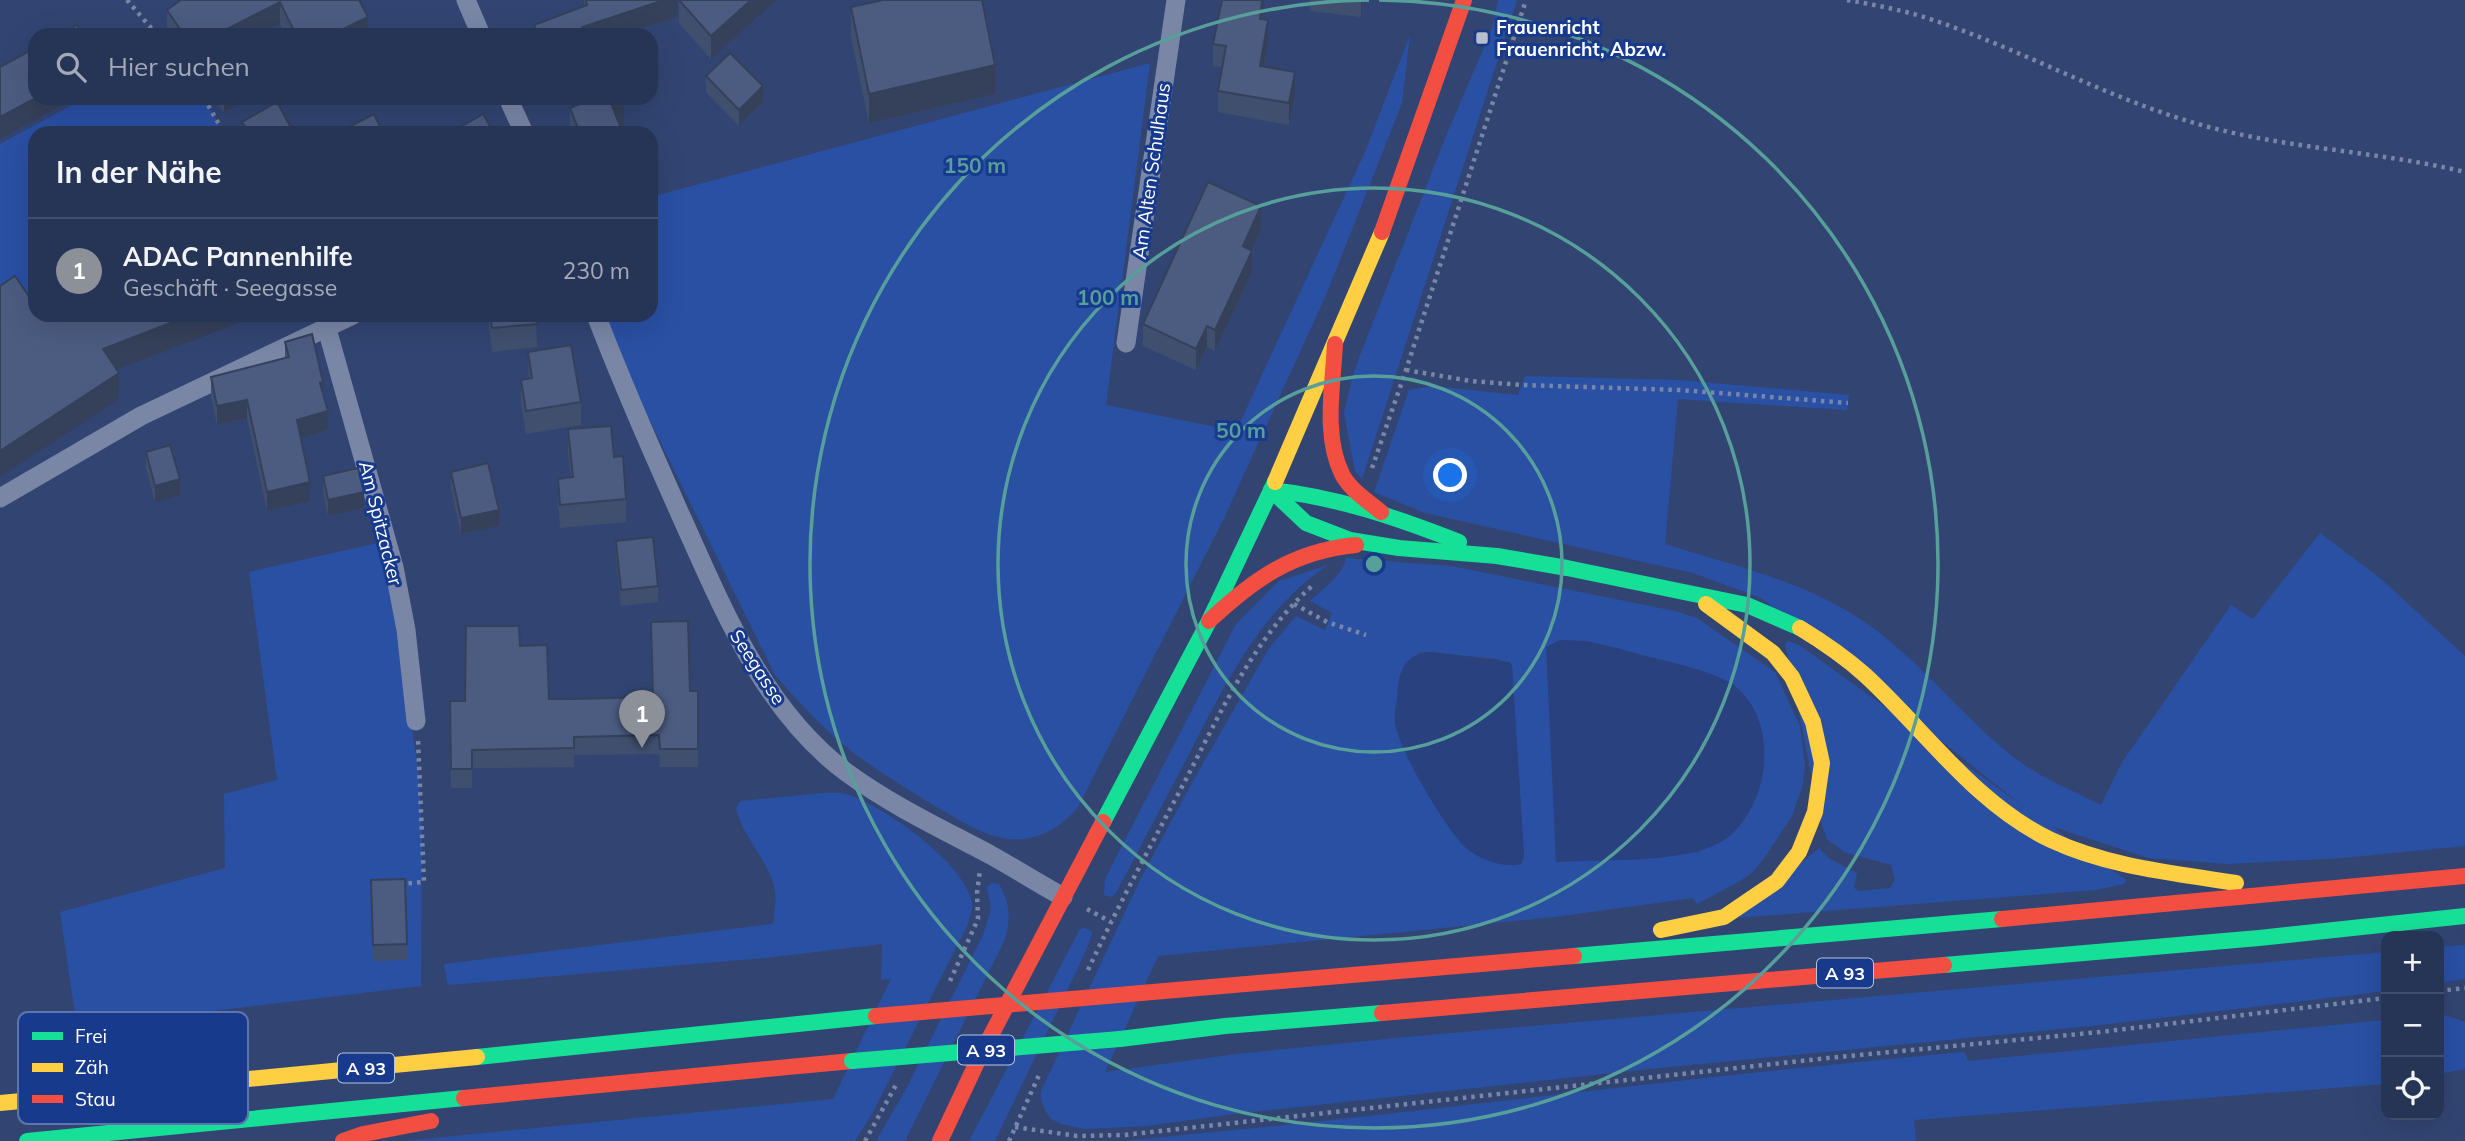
<!DOCTYPE html>
<html lang="de">
<head>
<meta charset="utf-8">
<style>
  body { margin:0; font-family:Mulish,sans-serif; background:#323f60; color:#f1f3f6 }
  .controls { position:absolute; right:21px; bottom:21px; display:grid; overflow:hidden; border-radius:14px; box-shadow:0 7px 28px #0002 }
  .controls button { width:63px; height:63px; display:grid; place-items:center; padding:0; border:0; border-bottom:2px solid #424f6c; background:#263456; color:#f1f3f6; font:35px sans-serif }
  .you { position:absolute; left:1451px; top:476px; width:24px; height:24px; margin:-18px; border:5px solid #fff; border-radius:50%; background:#1a73e8; box-shadow:0 0 0 10px #1a73e833 }
  .badge { display:grid; place-items:center; width:46px; height:46px; border-radius:50%; background:#8c9099; color:#fff; font-size:23px; font-weight:700 }
  .pin { position:absolute; translate:-50% -58px; filter:drop-shadow(0 2px 4px #0008) }
  .pin::after { content:''; position:absolute; top:37px; width:24px; height:21px; background:inherit; clip-path:polygon(0 0,100% 0,50% 100%) }
  .list { margin:0; padding:0; list-style:none }
  h2 { display:flex; justify-content:space-between; align-items:center; height:91px; margin:0; padding:0 28px; font-size:30px }
  h2 small { font-size:23px; font-weight:400; color:#a4aab9 }
  .list li { display:grid; grid-template-columns:46px 1fr auto; gap:21px; align-items:center; box-sizing:border-box; height:105px; padding:0 28px; border-top:2px solid #424f6c }
  .list b { display:block; font-size:26px; white-space:nowrap }
  .list p { margin:0; font-size:23px; white-space:nowrap; color:#a4aab9 }
  .list em { font-size:23px; font-style:normal; color:#a4aab9 }
  .icon { flex:none; width:38px; height:38px; fill:none; stroke:currentColor; stroke-width:2; stroke-linecap:round; stroke-linejoin:round }
  .map { position:relative; flex:none; width:2465px; height:1141px; overflow:hidden }
  .search { position:absolute; background:#263456; box-shadow:0 7px 28px #0002; left:28px; top:28px; width:630px; height:77px; display:flex; align-items:center; gap:18px; box-sizing:border-box; padding:0 24px; border-radius:21px; color:#a4aab9; font-size:26px }
  .panel { position:absolute; background:#263456; box-shadow:0 7px 28px #0002; left:28px; top:126px; width:630px; height:196px; border-radius:21px }
  .map>svg:first-child { display:block }
</style>
</head>
<body>
<div class="map">
<svg width="2465" height="1141" viewBox="0 0 2465 1141">
  <rect width="100%" height="100%" fill="#324572"/>
  <g fill="#2a50a4" fill-rule="evenodd">
    <polygon points="1498,0 1517,0 1362,479 1355,471 1344,413 1354,371 1446,136 1492,29"/>
    <path d="M1410,35L1402,103L1326,295L1224,518L1078,807C1061,828 1036,842 1008,839C984,836 961,821 940,809C911,791 882,774 855,754C825,731 800,703 775,675L598,315H651V197L1150,63L1106,405L1236,431L1365,152Z"/>
    <polygon points="85,98 204,98 224,133 35,133 35,315 80,315 0,356 0,144"/>
    <path d="M1525,376L1680,380L1849,395L1847,410L1678,399L1665,544C1732,565 1804,581 1863,621C1924,662 1966,724 2026,766C2048,781 2077,792 2101,805L2121,764L2231,605L2253,619L2320,533L2380,578L2465,656V846L2342,858L2228,864L2149,858L2047,825L1761,598L1693,573L1425,513L1374,492L1409,390L1433,386L1518,395Z"/>
    <polygon points="382,542 418,768 422,832 421,986 77,1027 60,912 225,868 224,794 277,780 249,572"/>
    <path d="M1346,558L1451,566L1675,611L1697,618L1775,672L1800,726L1805,765L1803,784L1792,816L1765,857L1753,872L1740,881L1697,904L1693,898L1554,917L1158,956L1105,1072L1236,1054L1417,1036L2386,952V991L2100,1025L1660,1068L1241,1113L1146,1126L1085,1129L1061,1124L1051,1119L1045,1110L1041,1100V1091L1141,878L1193,781L1268,650L1296,616L1325,630L1332,613L1310,601C1323,589 1342,576 1346,558ZM1583,640L1689,667L1734,684L1699,852L1647,858L1556,862ZM1430,652L1497,659L1512,666L1524,856L1521,864L1417,653Z"/>
    <path d="M1328,565C1260,610 1224,687 1188,756C1164,802 1140,847 1116,893L1112,897L1104,895L1105,879L1236,624L1279,581Z"/>
    <polygon points="1788,641 1799,645 2126,880 2124,884 2096,890 1736,918 1819,848 1830,859 1857,873 1854,888 1859,891 1890,888 1895,880 1891,865 1844,852 1827,839 1821,822 1785,644"/>
    <path d="M823,793C831,793 842,792 849,795C886,808 965,863 972,903C973,910 969,918 968,924L873,1112L855,1141H403L833,1099L891,979L881,980L882,944L765,958L448,985L444,964L773,924C774,913 777,900 775,890C769,860 743,838 736,809L740,801Z"/>
    <path d="M992,883L999,884C1010,902 1011,919 1005,939L905,1141H876L905,1091L983,935L991,909L987,887Z"/>
    <polygon points="1084,928 1092,931 1092,934 1084,955 995,1141 969,1141 1080,929"/>
    <polygon points="2465,945 2465,979 2439,983 2439,947"/>
    <polygon points="2439,1015 2445,1015 2465,1022 2465,1069 2439,1074"/>
    <path d="M2386,1020V1084L1914,1120L1916,1141H1123C1404,1115 1684,1077 1965,1052L1968,1061Z"/>
  </g>
  <g fill="#29427f">
    <path d="M1560,640C1591,639 1620,649 1649,657C1670,662 1720,673 1735,686C1764,710 1769,749 1761,783C1755,805 1740,833 1719,843C1679,864 1602,859 1556,862L1546,647Z"/>
    <path d="M1430,652L1510,662L1512,666L1524,857L1521,864C1506,869 1478,859 1466,848C1446,830 1399,750 1395,724C1394,716 1396,705 1397,697C1399,672 1402,655 1430,652Z"/>
  </g>
  <g fill="none" stroke-linecap="round" stroke-linejoin="round">
    <g stroke="#7986a6" stroke-width="4.5" stroke-dasharray="3.5 5" stroke-linecap="butt">
      <polyline points="127,0 157,35"/>
      <path d="M1847,0C1875,5 1903,10 1930,19C2018,48 2099,94 2188,121C2278,149 2374,150 2465,172"/>
      <polyline points="204,98 224,133"/>
      <polyline points="1406,370 1471,381 1522,385 1680,390 1848,403"/>
      <polyline points="1372,468 1406,370 1526,0"/>
      <polyline points="1294,604 1327,622 1366,635"/>
      <polyline points="400,884 424,882 418,740"/>
      <polyline points="1087,909 1111,922"/>
      <path d="M1088,970C1118,906 1151,845 1184,783C1220,714 1253,639 1312,586"/>
      <polyline points="950,981 978,919 977,893 980,870"/>
      <polyline points="2439,991 2465,988"/>
      <polyline points="1015,1127 1077,1136 1124,1135 1828,1058 2100,1032 2386,998"/>
      <polyline points="865,1141 896,1085"/>
      <polyline points="1009,1141 1040,1073"/>
    </g>
    <g stroke="#7986a6" stroke-width="19">
      <polyline points="466,0 481,35"/>
      <polyline points="508,98 524,133"/>
      <path d="M596,315C622,383 651,449 681,516C722,607 763,710 846,772C891,805 940,828 989,854C1014,868 1038,883 1063,897"/>
      <polyline points="327,329 394,567 406,630 416,721"/>
      <polyline points="1126,343 1176,0"/>
      <polyline points="0,498 141,416 353,315"/>
    </g>
    <g stroke="#16e098" stroke-width="16">
      <polyline points="1271,490 1306,523 1350,540 1399,548 1497,556 1567,568 1747,605 1800,628"/>
      <path d="M1271,490C1337,497 1398,518 1459,542"/>
      <polyline points="1103,822 1209,621 1275,482"/>
      <polyline points="1574,956 2002,919"/>
      <polyline points="1944,965 2259,938 2465,916"/>
      <polyline points="1120,1039 1225,1026 1382,1013"/>
      <polyline points="477,1057 876,1016"/>
      <polyline points="27,1141 464,1098"/>
    </g>
    <g stroke="#ffcf43" stroke-width="16">
      <polyline points="1275,482 1382,232"/>
      <path d="M1800,628C1823,642 1845,657 1865,675C1925,730 1975,804 2051,840C2109,867 2173,873 2236,883"/>
      <polyline points="1661,930 1724,917 1777,881 1799,852 1815,812 1822,763 1813,722 1792,677 1773,653 1706,604"/>
      <polyline points="0,1103 477,1057"/>
    </g>
    <g stroke="#f24e42" stroke-width="16">
      <polyline points="1382,232 1464,0"/>
      <path d="M1335,344C1333,385 1323,436 1342,474C1350,490 1368,501 1381,512"/>
      <path d="M1209,621C1254,579 1293,551 1356,545"/>
      <polyline points="2002,919 2465,876"/>
      <polyline points="1141,993 1574,956"/>
      <polyline points="1382,1013 1944,965"/>
      <polyline points="464,1098 852,1061"/>
      <polyline points="343,1141 363,1134 431,1121"/>
      <polyline points="940,1141 979,1058 1103,822"/>
    </g>
    <polyline stroke="#16e098" stroke-width="16" points="852,1061 1120,1039"/>
    <polyline stroke="#f24e42" stroke-width="16" points="876,1016 1141,993"/>
  </g>
  <g fill="#414f6f">
    <polygon points="181,0 359,0 368,35 285,35 280,24 258,35 169,35 167,32 167,10"/>
    <polygon points="584,0 677,0 677,17 621,35 534,35 534,25 584,6"/>
    <polygon points="679,0 777,0 711,59 679,23"/>
    <polygon points="1220,0 1264,0 1262,19 1268,42 1264,67 1295,94 1289,125 1218,112 1218,91 1222,67 1213,66 1213,44 1221,4 1220,4"/>
    <polygon points="1310,0 1363,0 1361,17 1310,11"/>
    <polygon points="851,7 995,94 869,123 851,37"/>
    <polygon points="706,76 763,102 739,126 706,92"/>
    <polygon points="213,98 246,98 224,113"/>
    <polygon points="584,98 623,98 624,125 620,126 623,133 570,133 570,108 585,103"/>
    <polygon points="242,122 294,133 242,133"/>
    <polygon points="1261,228 1251,250 1252,272 1215,351 1207,347 1196,370 1143,346 1143,324"/>
    <polygon points="489,315 536,315 537,347 492,352 489,328"/>
    <polygon points="285,342 323,391 328,430 301,438 310,501 267,511 247,418 217,425 211,396 211,377 285,358"/>
    <polygon points="528,352 581,402 581,425 526,434 521,404 521,380 529,379"/>
    <polygon points="568,429 614,457 626,499 626,522 560,528 558,502 558,479 571,477 568,453"/>
    <polygon points="146,452 180,495 155,502 146,468"/>
    <polygon points="451,472 499,526 461,534 451,488"/>
    <polygon points="323,476 364,508 328,516 323,492"/>
    <polygon points="616,541 658,586 658,602 621,606 616,557"/>
    <polygon points="651,622 690,691 698,691 698,767 660,767 659,754 574,755 574,767 472,768 472,788 451,788 450,701 465,701 520,646 549,699 652,697"/>
    <polygon points="371,880 407,944 407,960 373,961"/>
  </g>
  <g fill="#35405a">
    <polygon points="664,0 677,0 677,17 621,35 582,35 582,27"/>
    <polygon points="751,0 777,0 711,59 711,36"/>
    <polygon points="1262,0 1264,0 1260,40 1260,19"/>
    <polygon points="1361,0 1363,0 1361,17"/>
    <polygon points="280,2 280,24 258,35 227,35 227,29"/>
    <polygon points="368,17 368,35 331,35"/>
    <polygon points="1268,20 1268,42 1260,88 1260,66"/>
    <polygon points="995,65 995,94 869,123 869,94"/>
    <polygon points="1295,72 1295,94 1289,125 1289,103"/>
    <polygon points="763,86 763,102 739,126 739,110"/>
    <polygon points="36,98 75,98 0,139 0,117"/>
    <polygon points="224,98 246,98 224,113"/>
    <polygon points="624,101 624,125 612,130 612,106"/>
    <polygon points="1261,206 1261,228 1243,268 1243,246"/>
    <polygon points="1252,251 1252,272 1215,351 1215,330"/>
    <polygon points="191,315 248,315 248,319 103,375 103,349"/>
    <polygon points="1207,326 1207,347 1196,370 1196,349"/>
    <polygon points="119,373 119,399 0,477 0,451"/>
    <polygon points="247,400 247,418 217,425 217,406"/>
    <polygon points="328,411 328,430 297,439 297,420"/>
    <polygon points="180,479 180,495 155,502 155,486"/>
    <polygon points="310,482 310,501 267,511 267,492"/>
    <polygon points="364,492 364,508 328,516 328,500"/>
    <polygon points="499,510 499,526 461,534 461,518"/>
  </g>
  <g fill="#4c5c81" stroke="#35405a" stroke-width="2">
    <polygon points="181,0 359,0 368,17 331,35 296,35 280,2 227,29 232,35 184,35 167,10"/>
    <polygon points="586,0 664,0 582,27 585,35 538,35 534,25 587,5"/>
    <polygon points="679,0 751,0 711,36"/>
    <polygon points="883,0 982,0 995,65 869,94 851,7"/>
    <polygon points="1222,0 1262,0 1260,19 1268,20 1260,66 1295,72 1289,103 1218,91 1226,46 1213,44"/>
    <polygon points="77,25 82,35 59,35"/>
    <polygon points="35,48 36,98 0,117 0,67"/>
    <polygon points="730,53 763,86 739,110 706,76"/>
    <polygon points="592,98 623,98 624,101 612,106 623,133 580,133 570,108 593,99"/>
    <polygon points="277,102 294,133 249,133 242,122"/>
    <polygon points="374,114 383,133 340,133 339,132"/>
    <polygon points="483,114 494,133 450,133"/>
    <polygon points="1208,182 1261,206 1243,246 1252,251 1215,330 1207,326 1196,349 1143,324"/>
    <polygon points="15,276 35,305 35,315 42,315 44,319 50,315 191,315 103,349 119,373 0,451 0,286"/>
    <polygon points="490,315 536,315 537,324 492,328"/>
    <polygon points="312,334 323,382 320,383 328,411 297,420 310,482 267,492 247,400 217,406 211,377 289,357 285,342"/>
    <polygon points="571,345 581,402 526,411 521,380 532,378 528,352"/>
    <polygon points="611,426 614,457 623,456 626,499 560,505 558,479 573,477 568,429"/>
    <polygon points="170,445 180,479 155,486 146,452"/>
    <polygon points="488,463 499,510 461,518 451,472"/>
    <polygon points="358,468 364,492 328,500 323,476"/>
    <polygon points="653,537 658,586 621,590 616,541"/>
    <polygon points="688,621 690,691 698,691 698,749 660,749 659,735 574,737 574,748 472,750 472,769 451,769 450,701 465,701 466,626 519,626 520,646 547,645 549,699 573,699 653,697 651,622"/>
    <polygon points="405,879 407,944 373,945 371,880"/>
  </g>
  <g fill="none" stroke="#579f9a" stroke-width="3.5">
    <circle cx="1374" cy="564" r="188"/>
    <circle cx="1374" cy="564" r="376"/>
    <path d="M1379 0A564 564 0 1 1 1369 0"/>
  </g>
  <rect fill="#b7bece" stroke="#173a8d" stroke-width="2.5" x="1475" y="31" width="14" height="14" rx="3.5"/>
  <g text-anchor="middle" dominant-baseline="central" stroke-width="6" stroke-linejoin="round" paint-order="stroke">
    <g fill="#173a8d" stroke="#b9c4dd" stroke-width="2">
      <rect x="1817" y="958.5" width="56" height="29" rx="5"/>
      <rect x="958" y="1035.5" width="56" height="29" rx="5"/>
      <rect x="338" y="1053.5" width="56" height="29" rx="5"/>
    </g>
    <g font-size="18" font-weight="bold" fill="#fff">
      <text x="1845" y="973">A 93</text>
      <text x="986" y="1050">A 93</text>
      <text x="366" y="1068">A 93</text>
    </g>
    <g font-size="19" font-weight="bold" fill="#fff" stroke="#173a8d" text-anchor="start">
      <text x="1496" y="27">Frauenricht<tspan x="1496" dy="22">Frauenricht, Abzw.</tspan></text>
    </g>
    <g font-size="19" fill="#fff" stroke="#173a8d">
      <text transform="translate(1151 171) rotate(-82)">Am Alten Schulhaus</text>
      <text transform="translate(381 523) rotate(76)">Am Spitzacker</text>
      <text transform="translate(758 667) rotate(57)">Seegasse</text>
    </g>
  </g>
  <rect x="18" y="1012" width="230" height="112" rx="10" fill="#173a8d" stroke="#5d75af" stroke-width="2"/>
  <rect x="32" y="1032" width="31" height="8" fill="#16e098"/>
  <rect x="32" y="1063" width="31" height="9" fill="#ffcf43"/>
  <rect x="32" y="1095" width="31" height="8" fill="#f24e42"/>
  <g font-size="19" fill="#fff">
    <text x="75" y="1043">Frei</text>
    <text x="75" y="1074">Zäh</text>
    <text x="75" y="1106">Stau</text>
  </g>
  <circle cx="1374" cy="564" r="10" fill="#579f9a" stroke="#173a8d" stroke-width="3.5"/>
  <g font-size="21" text-anchor="middle" font-weight="bold" fill="#579f9a" stroke="#173a8d" stroke-width="6" stroke-linejoin="round" paint-order="stroke">
    <text x="975" y="173">150 m</text>
    <text x="1108" y="305">100 m</text>
    <text x="1241" y="438">50 m</text>
  </g>
</svg>
<div class="controls">
<button>+</button>
<button>−</button>
<button><svg class="icon" aria-label="locate" viewBox="0 0 24 24"><circle cx="12" cy="12" r="6"/><path d="M12 2v4M12 18v4M2 12h4M18 12h4"/></svg></button>
</div>
<div class="you"></div>
<div class="pin badge" style="left:642px;top:748px">1</div>
<div class="search"><svg class="icon" aria-label="search" viewBox="0 0 24 24"><circle cx="10" cy="10" r="6"/><path d="M15 15l6 6"/></svg>Hier suchen</div>
<section class="panel">
<h2>In der Nähe<small></small></h2>
<ul class="list">
<li><span class="badge">1</span><div><b>ADAC Pannenhilfe</b><p>Geschäft · Seegasse</p></div><em>230 m</em></li>
</ul>
</section>
</div>
</body>
</html>
